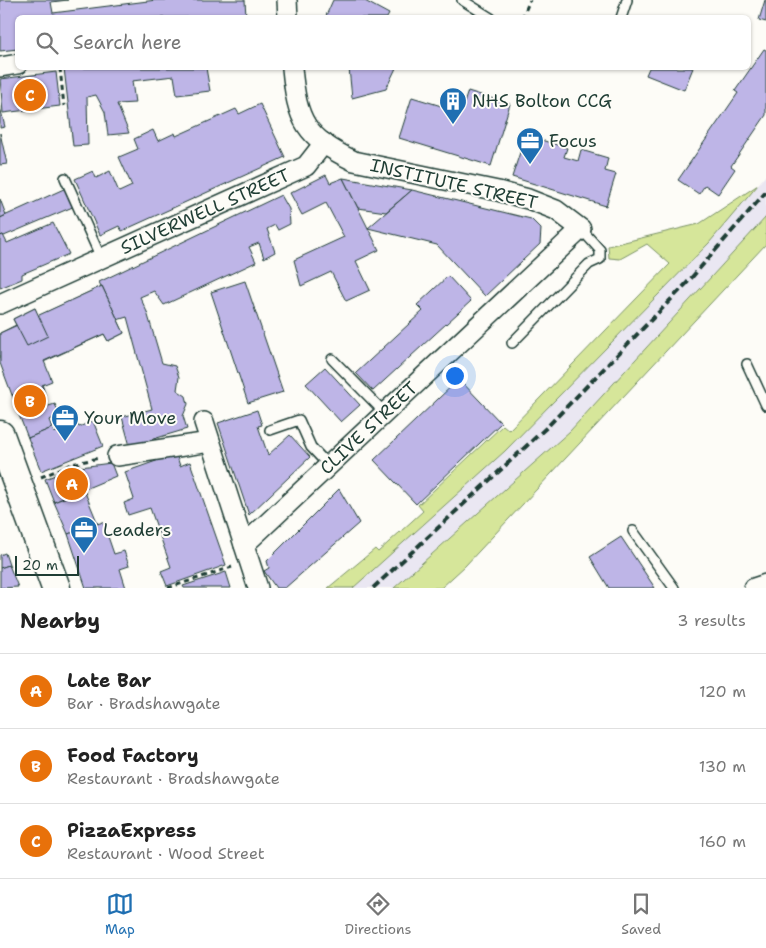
<!DOCTYPE html>
<html lang="en">
<head>
<meta charset="utf-8">
<style>
  body { margin:0; font-family:"Shantell Sans",sans-serif; background:#f2f2f2; color:#222 }
  .scale { position:absolute; left:15px; bottom:12px; width:64px; box-sizing:border-box; padding-left:5px; border:2px solid #1f3d34; border-top:0; font-size:14px; line-height:18px; white-space:nowrap; color:#1f3d34; -webkit-text-stroke:4px #fdfcf7; paint-order:stroke }
  .you { position:absolute; left:454px; top:375px; width:18px; height:18px; margin:-12px; border:4px solid #fff; border-radius:50%; background:#1a73e8; box-shadow:0 0 0 8px #1a73e833 }
  .badge { display:grid; place-items:center; width:32px; height:32px; border-radius:50%; background:#1f6fb2; color:#fff; font-size:16px; font-weight:700 }
  .pin { position:absolute; translate:-50% -50%; border:2px solid #fff; box-shadow:0 1px 5px #0006 }
  .list { margin:0; padding:0; list-style:none }
  h2 { display:flex; justify-content:space-between; align-items:center; height:65px; margin:0; padding:0 20px; font-size:21px }
  h2 small { font-size:16px; font-weight:400; color:#767676 }
  .list li { display:grid; grid-template-columns:32px 1fr auto; gap:15px; align-items:center; box-sizing:border-box; height:75px; padding:0 20px; border-top:1px solid #e0e0e0 }
  .list b { display:block; font-size:19px; white-space:nowrap }
  .list p { margin:0; font-size:16px; white-space:nowrap; color:#767676 }
  .list em { font-size:16px; font-style:normal; color:#767676 }
  .icon { flex:none; width:28px; height:28px; fill:none; stroke:currentColor; stroke-width:2; stroke-linecap:round; stroke-linejoin:round }
  .map { position:relative; flex:none; width:766px; height:588px; overflow:hidden }
  .search { position:absolute; background:#fff; box-shadow:0 1px 4px #0004; left:15px; right:15px; top:15px; height:55px; display:flex; align-items:center; gap:12px; box-sizing:border-box; padding:0 18px; border-radius:8px; color:#767676; font-size:19px }
  .sheet { height:290px; background:#fff }
  nav { display:flex; justify-content:space-around; align-items:center; box-sizing:border-box; height:70px; border-top:1px solid #e0e0e0; background:#fff; font-size:14px; color:#767676 }
  nav a { display:grid; justify-items:center; gap:2px }
  nav .on { color:#1f6fb2 }
  .map>svg:first-child { display:block }
</style>
</head>
<body>
<div class="map">
<svg width="766" height="588" viewBox="0 0 766 588">
  <rect width="100%" height="100%" fill="#fdfcf7"/>
  <filter id="ink" filterUnits="userSpaceOnUse"><feTurbulence type="fractalNoise" baseFrequency=".02" numOctaves="2"/><feDisplacementMap in="SourceGraphic" scale="10" xChannelSelector="R" yChannelSelector="G"/><feConvolveMatrix kernelMatrix="1 2 1 2 8 2 1 2 1" color-interpolation-filters="sRGB"/></filter>
  <g filter="url(#ink)">
    <polygon fill="#eae7f2" points="766,175 766,217 570,431 394,588 353,588 505,451 709,243"/>
    <g fill="#d6e69a" stroke="#7a9267">
      <polygon points="758,185 709,243 505,451 353,588 328,588 375,549 378,552 423,511 418,505 503,425 509,430 670,264 647,244 620,259 609,258 608,246 699,224"/>
      <polygon points="766,217 766,244 465,566 441,588 394,588 570,431"/>
    </g>
    <g fill="#beb5e7" stroke="#1f3d34">
      <polygon points="0,0 68,0 51,2 53,13 156,0 245,0 246,17 18,18 18,49 0,51"/>
      <polygon points="333,0 363,0 389,14 387,18 325,18"/>
      <polygon points="765,0 766,0 766,22 759,20"/>
      <polygon points="764,49 766,50 766,115 731,166 735,169 718,194 705,185 699,194 678,180 738,93 735,91"/>
      <polygon points="64,68 206,68 210,91 177,95 174,76 132,81 135,103 117,104 129,133 108,135 105,112 96,95 87,97 88,145 73,146"/>
      <polygon points="349,68 396,68 386,89 352,98"/>
      <polygon points="649,68 693,68 684,90 646,75"/>
      <polygon points="56,72 60,106 3,113 0,79"/>
      <polygon points="468,91 510,104 491,166 399,138 412,97 461,112"/>
      <polygon points="260,104 285,157 122,231 119,226 100,235 75,179 93,171 96,178 110,171 119,192 132,186 119,157 138,149 134,139 153,130 158,141 175,133 176,136 236,109 239,114"/>
      <polygon points="0,107 5,127 0,128"/>
      <polygon points="0,133 7,164 0,165"/>
      <polygon points="538,139 567,148 564,157 578,161 581,150 608,158 605,171 616,174 606,206 512,177 523,143 536,147"/>
      <polygon points="326,175 330,183 343,178 379,250 356,261 370,290 346,301 331,272 301,286 294,260 344,237 326,203 302,215 290,193"/>
      <polygon points="343,178 412,190 386,212 358,208"/>
      <polygon points="66,188 75,206 4,236 3,235 0,236 0,218"/>
      <polygon points="412,190 531,219 541,229 540,244 485,296 437,245 368,228"/>
      <polygon points="281,195 289,209 290,224 278,230 275,225 267,229 275,252 264,258 259,243 249,247 256,262 164,305 154,291 140,297 147,312 162,363 175,366 179,377 177,390 186,396 188,404 183,416 187,429 130,446 122,417 152,409 127,317 117,320 99,282"/>
      <polygon points="0,199 6,215 0,218"/>
      <polygon points="53,223 69,254 22,274 22,279 0,288 0,236 3,235 7,243"/>
      <polygon points="448,276 471,301 373,391 356,373 423,311 417,305"/>
      <polygon points="245,281 283,392 248,403 211,292"/>
      <polygon points="102,286 124,333 108,341 104,334 9,378 0,358 0,333 16,325 13,319 35,308 38,316"/>
      <polygon points="102,286 124,333 108,341 104,334 44,361 52,381 42,385 43,387 12,395 0,363 0,333"/>
      <polygon points="35,308 48,336 27,346 13,319"/>
      <polygon points="325,367 360,405 341,422 306,384"/>
      <polygon points="459,379 501,423 416,504 374,460"/>
      <polygon points="43,387 48,406 19,415 12,395"/>
      <polygon points="55,404 60,416 49,420 52,428 28,438 19,415"/>
      <polygon points="257,410 262,425 258,426 268,455 290,435 310,457 249,515 218,423"/>
      <polygon points="93,421 103,446 41,471 28,438 52,428 54,433 77,424 79,427"/>
      <polygon points="176,454 180,466 190,462 226,565 167,586 161,571 171,567 150,508 128,515 124,503 134,499 125,472"/>
      <polygon points="111,463 116,476 54,502 45,479 73,468"/>
      <polygon points="339,489 359,523 285,588 276,588 264,571 269,568 267,561"/>
      <polygon points="84,490 98,524 68,534 54,502"/>
      <polygon points="103,522 114,554 124,551 129,566 120,569 126,588 86,588 68,534"/>
      <polygon points="621,537 655,588 609,588 590,557"/>
      <polygon points="5,553 9,565 0,568 0,555"/>
      <polygon points="9,565 18,587 0,588 0,568"/>
      <polygon points="226,572 231,588 184,588 183,586"/>
    </g>
    <g fill="none" stroke-linecap="round" stroke-linejoin="round">
      <g stroke="#1f3d34" stroke-width="12">
        <g id="lane">
          <polyline points="462,0 491,18"/>
          <polyline points="621,18 627,0"/>
          <polyline points="65,178 101,258"/>
          <polyline points="512,343 589,264 600,259 600,250 581,229"/>
          <polyline points="332,359 385,413"/>
          <polyline points="747,364 766,405"/>
          <polyline points="270,430 299,420 311,447 329,466"/>
          <polyline points="633,531 674,588"/>
        </g>
      </g>
      <g stroke="#1f3d34" stroke-width="22">
        <g id="street">
          <polyline points="287,0 288,18"/>
          <polyline points="0,67 18,64"/>
          <path id="s1" d="M0,304L306,166L324,143"/>
          <polyline points="204,422 258,588"/>
          <polyline points="117,456 210,442"/>
          <path id="s2" d="M244,545L581,229L556,210L528,199L498,191L354,161C305,137 297,121 292,68"/>
          <polyline points="754,588 766,584"/>
        </g>
      </g>
      <g stroke="#1f3d34" stroke-width="31">
        <polyline id="primary" points="0,435 56,588"/>
      </g>
      <g stroke="#1f3d34" stroke-width="3" stroke-dasharray="5 4" stroke-linecap="butt">
        <polyline points="522,18 530,0"/>
        <polyline points="60,68 64,106"/>
        <polyline points="41,477 72,464 99,458"/>
        <polyline points="168,588 232,567"/>
      </g>
      <use href="#lane" stroke="#fdfcf7" stroke-width="9"/>
      <use href="#street" stroke="#fdfcf7" stroke-width="19"/>
      <use href="#primary" stroke="#fdfcf7" stroke-width="28"/>
      <polyline stroke="#1f3d34" stroke-width="4" stroke-dasharray="8 4" stroke-linecap="butt" points="373,588 548,426 686,284 766,192"/>
    </g>
  </g>
  <defs>
    <g id="building-pin" transform="scale(1.4375)"><path d="M0 17L-7.5 6A9.5 9.5 0 1 1 7.5 6Z" fill="#1f6fb2" stroke="#fdfcf7"/><path d="M-4-6H4V6H1V3H-1V6H-4ZM-2.5-4.3h1.7v1.8h-1.7ZM.8-4.3h1.7v1.8H.8ZM-2.5-1h1.7V.8h-1.7ZM.8-1h1.7V.8H.8Z" fill="#fff"/></g>
    <g id="office-pin" transform="scale(1.4375)"><path d="M0 17L-7.5 6A9.5 9.5 0 1 1 7.5 6Z" fill="#1f6fb2" stroke="#fdfcf7"/><path d="M-6-3h4V-5.5h4V-3h4V5H-6ZM-1-4.5V-3h2v-1.5ZM-6 0V1H6V0Z" fill="#fff"/></g>
  </defs>
  <g fill-rule="evenodd">
    <use href="#building-pin" x="453" y="101"/>
    <use href="#office-pin" x="530" y="141"/>
    <use href="#office-pin" x="65" y="418"/>
    <use href="#office-pin" x="84" y="530"/>
  </g>
  <g text-anchor="middle" dominant-baseline="central" stroke-width="4" stroke-linejoin="round" paint-order="stroke">
    <g font-size="18" fill="#1f3d34" stroke="#fdfcf7" text-anchor="start">
      <text x="472" y="101">NHS Bolton CCG</text>
      <text x="549" y="141">Focus</text>
      <text x="84" y="418">Your Move</text>
      <text x="103" y="530">Leaders</text>
    </g>
    <g font-size="18" fill="#1f3d34" stroke="#fdfcf7">
      <text transform="translate(454 184) rotate(13)">INSTITUTE STREET</text>
      <text stroke="none"><textPath href="#s1" startOffset="225">SILVERWELL STREET</textPath></text>
      <text stroke="none"><textPath href="#s2" startOffset="171">CLIVE STREET</textPath></text>
    </g>
  </g>
</svg>
<div class="scale">20 m</div>
<div class="you"></div>
<div class="pin badge" style="left:72px;top:484px;background:#e8710a">A</div>
<div class="pin badge" style="left:30px;top:401px;background:#e8710a">B</div>
<div class="pin badge" style="left:30px;top:95px;background:#e8710a">C</div>
<div class="search"><svg class="icon" aria-label="search" viewBox="0 0 24 24"><circle cx="10" cy="10" r="6"/><path d="M15 15l6 6"/></svg>Search here</div>
</div>
<section class="sheet">
<h2>Nearby<small>3 results</small></h2>
<ul class="list">
<li><span class="badge" style="background:#e8710a">A</span><div><b>Late Bar</b><p>Bar · Bradshawgate</p></div><em>120 m</em></li>
<li><span class="badge" style="background:#e8710a">B</span><div><b>Food Factory</b><p>Restaurant · Bradshawgate</p></div><em>130 m</em></li>
<li><span class="badge" style="background:#e8710a">C</span><div><b>PizzaExpress</b><p>Restaurant · Wood Street</p></div><em>160 m</em></li>
</ul>
</section>
<nav>
<a class="on"><svg class="icon" aria-label="map" viewBox="0 0 24 24"><path d="M3 6l6-2 6 2 6-2v14l-6 2-6-2-6 2zM9 4v14M15 6v14"/></svg>Map</a>
<a><svg class="icon" aria-label="directions" viewBox="0 0 24 24"><path d="M12 3l9 9-9 9-9-9zM9 14v-3h6M13 9l2 2-2 2"/></svg>Directions</a>
<a><svg class="icon" aria-label="saved" viewBox="0 0 24 24"><path d="M7 4h10v16l-5-4-5 4z"/></svg>Saved</a>
</nav>
</body>
</html>
